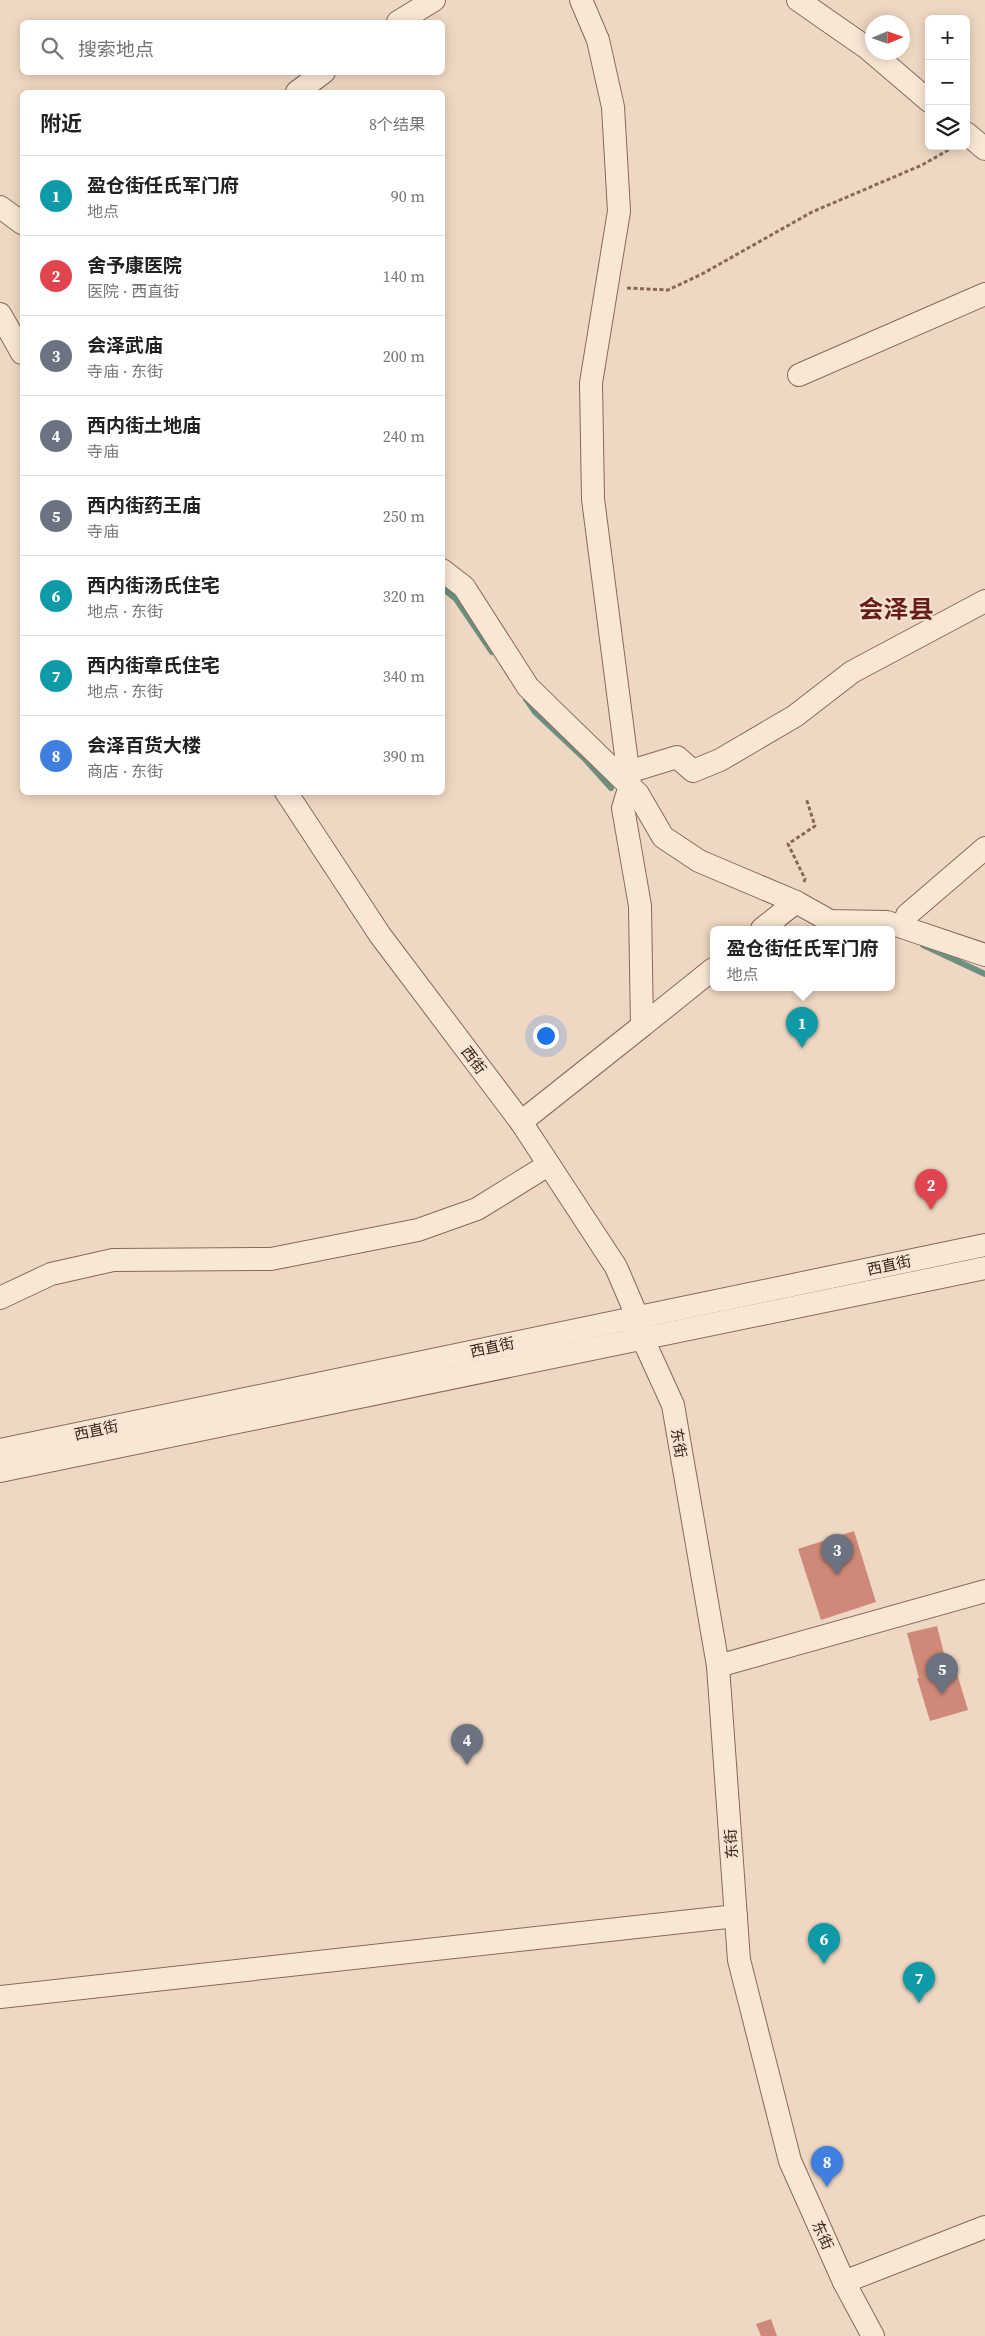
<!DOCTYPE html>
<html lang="zh">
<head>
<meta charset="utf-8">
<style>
  body { margin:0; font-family:"Source Serif 4","Noto Sans SC",serif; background:#f6f6f6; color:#222 }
  .controls { position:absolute; right:15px; top:15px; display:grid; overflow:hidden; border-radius:8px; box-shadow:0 2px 12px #0003 }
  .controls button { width:45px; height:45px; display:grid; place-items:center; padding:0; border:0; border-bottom:1px solid #e0e0e0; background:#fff; color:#222; font:25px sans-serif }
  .compass { position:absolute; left:865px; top:15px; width:45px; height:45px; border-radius:50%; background:#fff; box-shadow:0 2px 12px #0003; rotate:88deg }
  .you { position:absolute; left:545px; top:1035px; width:18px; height:18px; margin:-12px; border:4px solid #fff; border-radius:50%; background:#1a73e8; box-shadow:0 0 0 8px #1a73e833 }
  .badge { display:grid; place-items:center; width:32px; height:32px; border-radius:50%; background:#9a2841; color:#fff; font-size:16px; font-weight:700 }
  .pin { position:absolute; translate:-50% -41px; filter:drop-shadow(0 1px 2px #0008) }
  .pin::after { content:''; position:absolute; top:26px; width:18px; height:15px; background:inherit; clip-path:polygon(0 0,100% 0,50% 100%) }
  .popup { position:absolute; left:710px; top:926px; width:185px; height:65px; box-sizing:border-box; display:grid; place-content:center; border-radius:8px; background:#fff; filter:drop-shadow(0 1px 4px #0005); font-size:16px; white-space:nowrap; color:#767676 }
  .popup b { font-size:19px; color:#222 }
  .popup::after { content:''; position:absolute; left:50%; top:100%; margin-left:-10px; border:10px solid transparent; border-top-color:#fff }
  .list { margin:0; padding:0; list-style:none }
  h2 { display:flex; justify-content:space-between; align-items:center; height:65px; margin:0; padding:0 20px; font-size:21px }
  h2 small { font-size:16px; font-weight:400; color:#767676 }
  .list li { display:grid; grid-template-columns:32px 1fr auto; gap:15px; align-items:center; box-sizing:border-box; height:80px; padding:0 20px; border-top:1px solid #e0e0e0 }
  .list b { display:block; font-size:19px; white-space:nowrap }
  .list p { margin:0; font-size:16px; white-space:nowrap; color:#767676 }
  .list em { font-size:16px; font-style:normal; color:#767676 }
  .icon { flex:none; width:28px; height:28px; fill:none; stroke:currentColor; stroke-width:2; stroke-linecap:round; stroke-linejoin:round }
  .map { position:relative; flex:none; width:985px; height:2336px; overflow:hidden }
  .search { position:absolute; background:#fff; box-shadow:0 2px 12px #0003; left:20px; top:20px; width:425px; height:55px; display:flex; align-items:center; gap:12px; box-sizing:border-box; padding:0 18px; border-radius:8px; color:#767676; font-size:19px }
  .panel { position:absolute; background:#fff; box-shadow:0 2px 12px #0003; left:20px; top:90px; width:425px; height:705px; border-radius:8px }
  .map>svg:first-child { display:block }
</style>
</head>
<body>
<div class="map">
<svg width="985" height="2336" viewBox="0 0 985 2336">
  <rect width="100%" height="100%" fill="#efd8c3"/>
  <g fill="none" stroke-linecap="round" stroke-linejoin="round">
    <g stroke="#6b907f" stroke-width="6">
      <polyline points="442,588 456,599 492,652"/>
      <polyline points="526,699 535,712 584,758 611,788"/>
      <polyline points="923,945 985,974"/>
    </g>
  </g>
  <g fill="#ce8978">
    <polygon points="854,1531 876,1602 821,1620 798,1549"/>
    <polygon points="937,1626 948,1669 955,1667 968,1710 930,1721 917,1678 919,1678 907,1633"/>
    <polygon points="771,2319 777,2336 761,2336 756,2324"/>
  </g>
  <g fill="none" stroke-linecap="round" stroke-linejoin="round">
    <g stroke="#896859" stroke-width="24">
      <g id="minor">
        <polyline points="798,0 867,48 929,101"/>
        <polyline points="398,22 434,0"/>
        <polyline points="297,92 324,72"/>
        <polyline points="966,133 985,149"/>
        <polyline points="0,207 22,223"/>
        <polyline points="0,314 22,353"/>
        <polyline points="799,375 985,294"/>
        <polyline points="442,570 464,587 528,687 638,794 663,837 699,861 796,902 830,921 887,922 985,955"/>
        <polyline points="628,772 677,757 693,771 720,760 795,716 852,672 985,601"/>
        <polyline points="286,792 380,935 521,1122 616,1267 637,1316 642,1337 673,1405 718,1666 739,1960 790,2161 844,2282 873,2336"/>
        <polyline points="904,927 907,915 985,848"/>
        <polyline points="762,929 796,902"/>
        <polyline points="642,1026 713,969"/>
        <polyline points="521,1122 642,1026 640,906 623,808 630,786 593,499 591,383 619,211 613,107 598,40 581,0"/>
        <polyline points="0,1298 51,1274 113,1260 271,1259 418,1230 477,1209 548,1165"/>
        <polyline points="0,1450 985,1245"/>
        <polyline points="0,1471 985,1268"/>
        <polyline points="718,1666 985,1591"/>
        <polyline points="0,1997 736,1916"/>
        <polyline points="844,2282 985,2227"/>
      </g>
    </g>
    <g stroke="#896859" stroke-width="3" stroke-dasharray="4 2.5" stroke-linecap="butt">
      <polyline points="627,288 668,290 702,274 812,212 922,165 952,148"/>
      <polyline points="804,882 805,879 788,844 815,826 806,798"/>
    </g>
    <use href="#minor" stroke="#f9e7d6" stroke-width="22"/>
  </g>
  <g text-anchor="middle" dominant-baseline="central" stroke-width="4" stroke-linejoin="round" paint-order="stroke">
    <g font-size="15" fill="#39251e" stroke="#f6e4d2">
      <text transform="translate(474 1060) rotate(53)">西街</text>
      <text transform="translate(889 1265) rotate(-12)">西直街</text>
      <text transform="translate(492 1347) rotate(-12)">西直街</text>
      <text transform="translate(96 1430) rotate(-12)">西直街</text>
      <text transform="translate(679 1443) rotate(80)">东街</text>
      <text transform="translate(731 1844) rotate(-94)">东街</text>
      <text transform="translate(823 2235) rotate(66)">东街</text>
    </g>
    <g font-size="25" font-weight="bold" fill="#671c1d" stroke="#f6e4d2">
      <text x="896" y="609">会泽县</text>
    </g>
  </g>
</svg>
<div class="controls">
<button>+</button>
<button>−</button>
<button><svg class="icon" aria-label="layers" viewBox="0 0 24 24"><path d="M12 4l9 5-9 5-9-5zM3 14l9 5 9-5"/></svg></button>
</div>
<svg class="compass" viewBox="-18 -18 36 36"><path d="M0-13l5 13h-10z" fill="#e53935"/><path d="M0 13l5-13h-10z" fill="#767676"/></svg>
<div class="you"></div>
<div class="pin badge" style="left:802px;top:1048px;background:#0f9aa8">1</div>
<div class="popup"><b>盈仓街任氏军门府</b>地点</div>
<div class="pin badge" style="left:931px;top:1210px;background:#e0444e">2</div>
<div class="pin badge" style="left:837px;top:1575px;background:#6b7280">3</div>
<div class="pin badge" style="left:467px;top:1765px;background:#6b7280">4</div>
<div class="pin badge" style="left:942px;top:1694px;background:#6b7280">5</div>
<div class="pin badge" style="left:824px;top:1964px;background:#0f9aa8">6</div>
<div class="pin badge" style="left:919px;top:2003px;background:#0f9aa8">7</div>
<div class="pin badge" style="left:827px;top:2187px;background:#3f7fe0">8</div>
<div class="search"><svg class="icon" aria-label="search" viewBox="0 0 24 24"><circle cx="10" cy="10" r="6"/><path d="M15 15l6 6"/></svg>搜索地点</div>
<section class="panel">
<h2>附近<small>8个结果</small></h2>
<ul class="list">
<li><span class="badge" style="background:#0f9aa8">1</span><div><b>盈仓街任氏军门府</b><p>地点</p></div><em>90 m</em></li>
<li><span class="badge" style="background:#e0444e">2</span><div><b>舍予康医院</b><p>医院 · 西直街</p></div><em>140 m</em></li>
<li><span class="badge" style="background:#6b7280">3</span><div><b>会泽武庙</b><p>寺庙 · 东街</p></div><em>200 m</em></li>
<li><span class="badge" style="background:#6b7280">4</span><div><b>西内街土地庙</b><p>寺庙</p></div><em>240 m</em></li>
<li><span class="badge" style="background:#6b7280">5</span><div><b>西内街药王庙</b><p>寺庙</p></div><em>250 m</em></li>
<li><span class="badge" style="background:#0f9aa8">6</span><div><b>西内街汤氏住宅</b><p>地点 · 东街</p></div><em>320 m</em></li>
<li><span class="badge" style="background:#0f9aa8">7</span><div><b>西内街章氏住宅</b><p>地点 · 东街</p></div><em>340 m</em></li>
<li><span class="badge" style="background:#3f7fe0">8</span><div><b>会泽百货大楼</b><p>商店 · 东街</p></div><em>390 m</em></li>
</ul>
</section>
</div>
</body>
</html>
